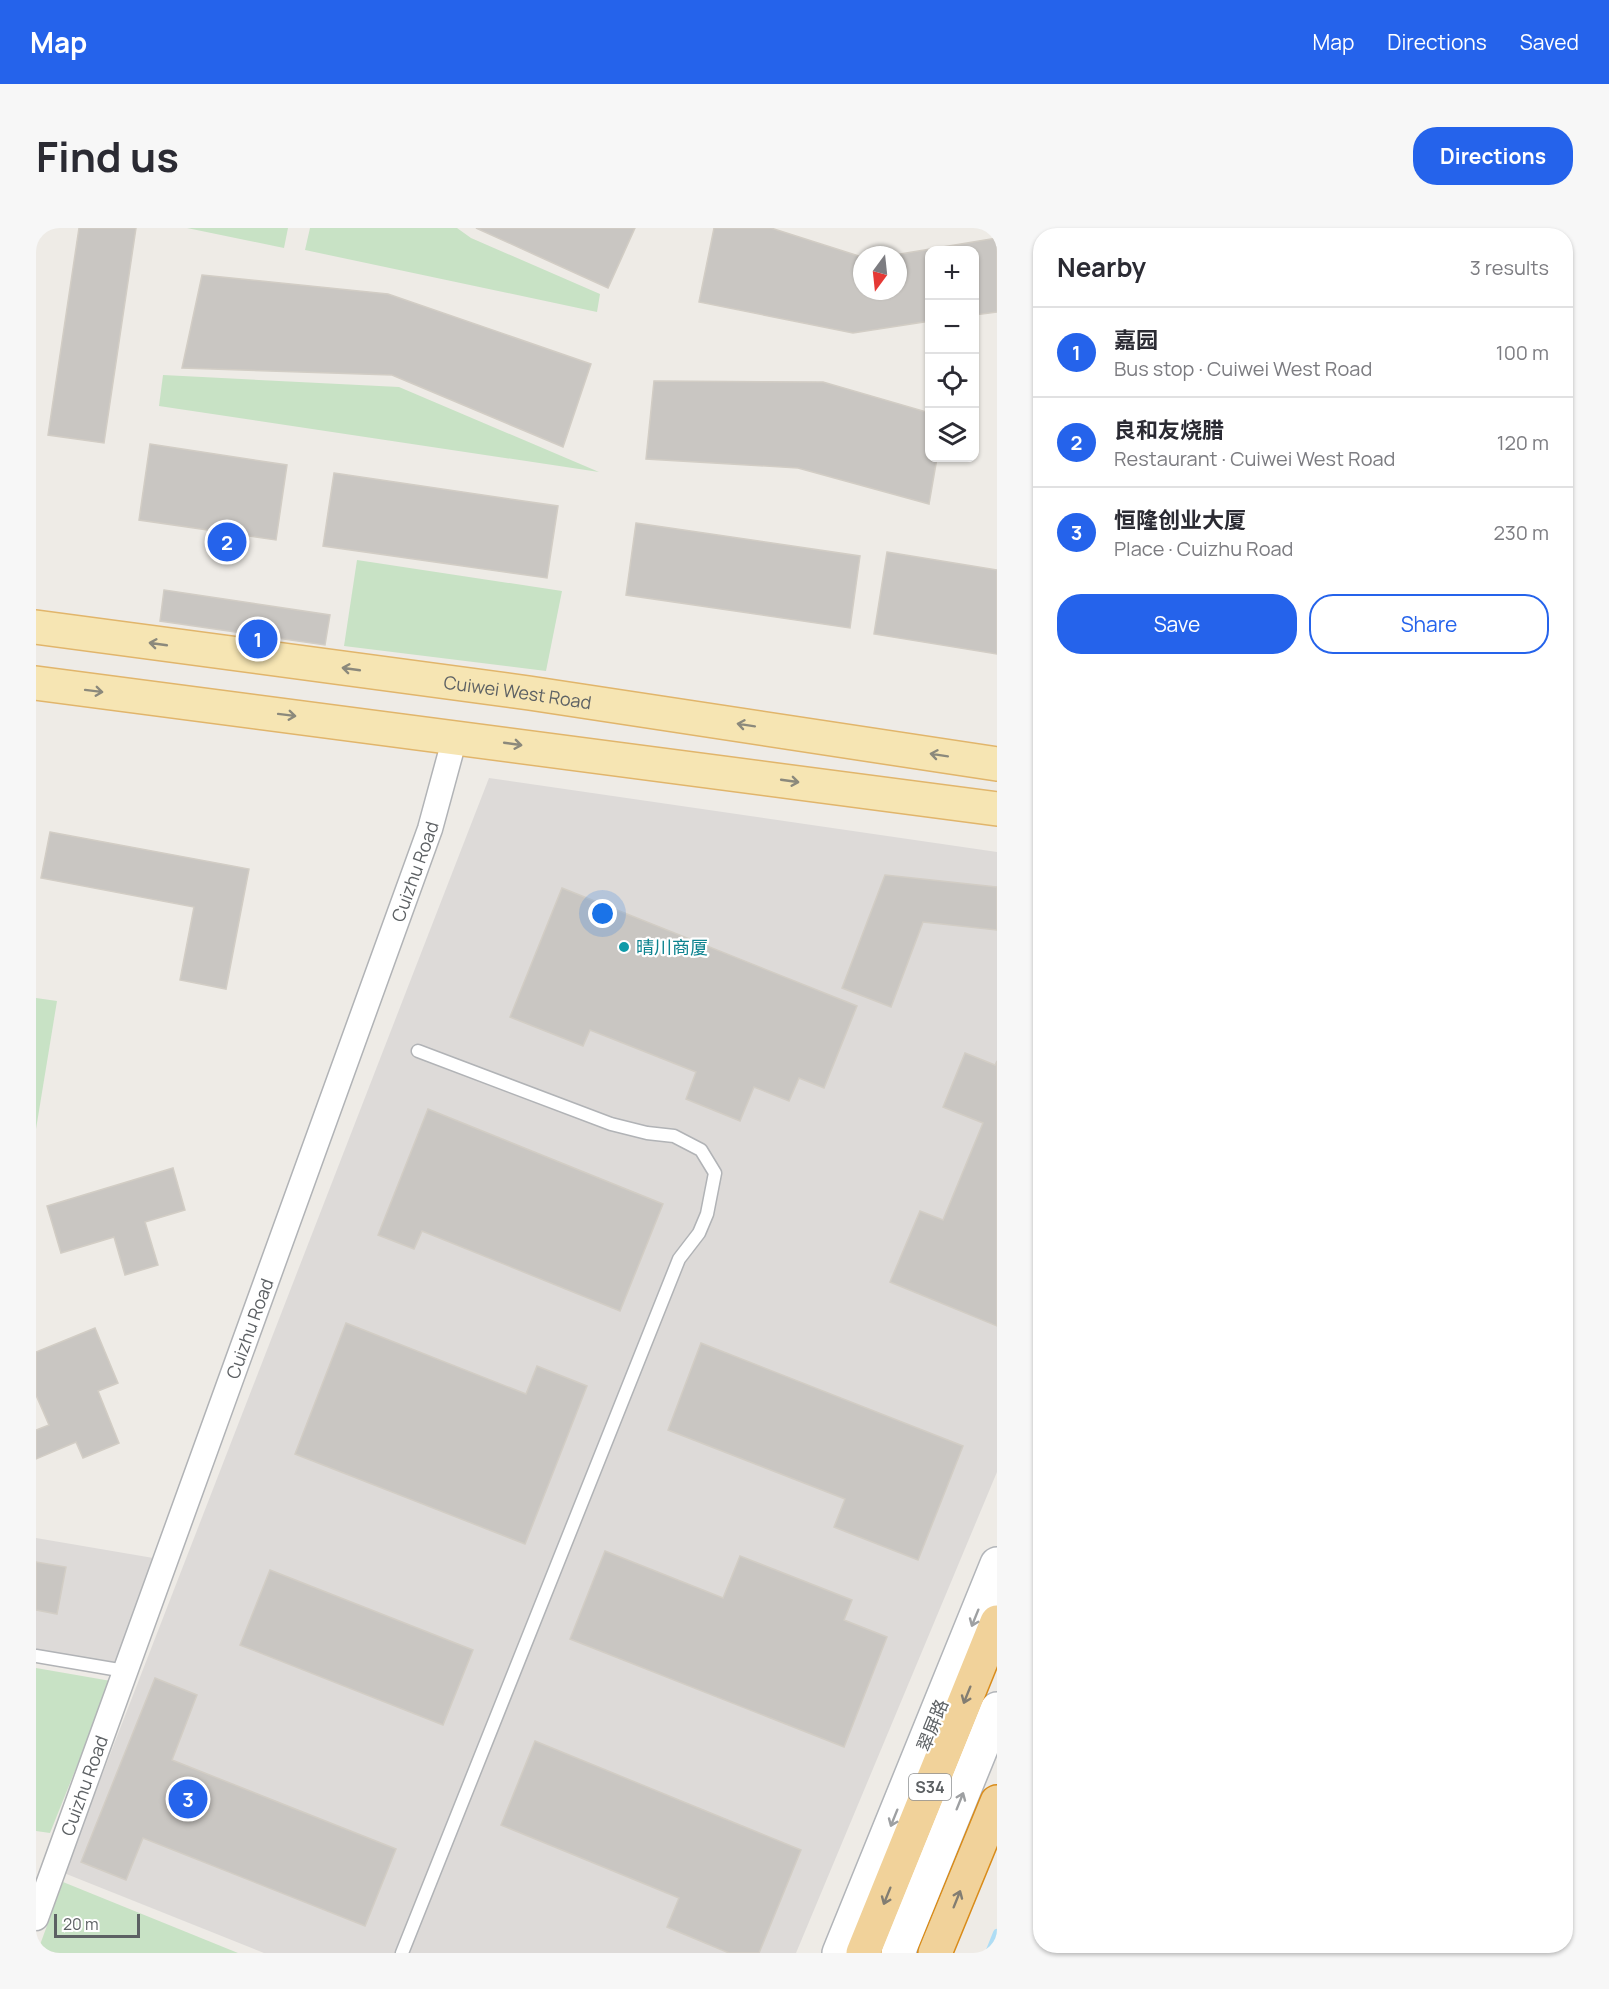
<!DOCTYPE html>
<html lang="en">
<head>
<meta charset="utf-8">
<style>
  body { margin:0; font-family:Manrope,"Noto Sans SC",sans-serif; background:#f7f7f7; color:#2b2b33 }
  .controls { position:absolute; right:18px; top:18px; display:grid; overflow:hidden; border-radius:12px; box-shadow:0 2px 4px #0004 }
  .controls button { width:54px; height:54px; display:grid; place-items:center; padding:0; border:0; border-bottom:2px solid #e1e1e2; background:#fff; color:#2b2b33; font:30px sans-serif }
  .compass { position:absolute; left:817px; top:18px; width:54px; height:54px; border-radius:50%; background:#fff; box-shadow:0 2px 4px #0004; rotate:195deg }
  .scale { position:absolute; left:18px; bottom:15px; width:86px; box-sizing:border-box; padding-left:6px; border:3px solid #5d6164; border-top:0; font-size:16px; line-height:21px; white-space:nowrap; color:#5d6164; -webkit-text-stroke:4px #fff; paint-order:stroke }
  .you { position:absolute; left:567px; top:686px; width:21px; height:21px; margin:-15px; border:4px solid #fff; border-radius:50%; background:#1a73e8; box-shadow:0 0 0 9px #1a73e833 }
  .badge { display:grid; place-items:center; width:39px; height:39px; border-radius:50%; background:#2563eb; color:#fff; font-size:20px; font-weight:700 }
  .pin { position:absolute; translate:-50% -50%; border:3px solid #fff; box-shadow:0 2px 6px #0006 }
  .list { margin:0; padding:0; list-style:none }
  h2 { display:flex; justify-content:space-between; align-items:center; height:78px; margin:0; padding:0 24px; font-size:26px }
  h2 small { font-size:20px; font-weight:400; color:#7c7c81 }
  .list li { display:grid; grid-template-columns:39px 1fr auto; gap:18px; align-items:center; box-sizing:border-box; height:90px; padding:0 24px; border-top:2px solid #e1e1e2 }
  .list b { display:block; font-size:22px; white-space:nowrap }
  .list p { margin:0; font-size:20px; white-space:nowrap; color:#7c7c81 }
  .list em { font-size:20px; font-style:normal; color:#7c7c81 }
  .actions { display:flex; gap:12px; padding:18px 24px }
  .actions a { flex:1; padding:14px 0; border:2px solid #2563eb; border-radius:24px; text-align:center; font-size:21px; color:#2563eb }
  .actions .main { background:#2563eb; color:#fff }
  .icon { flex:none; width:33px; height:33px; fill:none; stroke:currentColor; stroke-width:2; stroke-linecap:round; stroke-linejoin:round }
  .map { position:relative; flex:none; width:961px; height:1725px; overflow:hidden; border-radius:24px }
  header { display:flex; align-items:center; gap:36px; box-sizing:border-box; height:84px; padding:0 30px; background:#2563eb; color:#fff }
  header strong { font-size:28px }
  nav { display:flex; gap:33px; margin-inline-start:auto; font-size:21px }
  .intro { display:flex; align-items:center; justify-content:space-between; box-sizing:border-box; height:144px; padding:0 36px }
  h1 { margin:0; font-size:42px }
  .button { padding:15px 27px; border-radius:24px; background:#2563eb; color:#fff; font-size:21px; font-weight:700 }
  main { display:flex; gap:36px; padding:0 36px }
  aside { flex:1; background:#fff; border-radius:24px; box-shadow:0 2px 4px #0004 }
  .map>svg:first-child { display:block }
</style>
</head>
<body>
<header>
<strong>Map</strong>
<nav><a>Map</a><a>Directions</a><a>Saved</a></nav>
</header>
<div class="intro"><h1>Find us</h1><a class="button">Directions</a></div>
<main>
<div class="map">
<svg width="961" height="1725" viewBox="0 0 961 1725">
  <rect width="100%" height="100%" fill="#eeebe6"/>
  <g fill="#dddad8">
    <polygon points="453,550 961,624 961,1244 760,1725 228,1725 28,1645"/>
    <polygon points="0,1310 129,1332 89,1443 0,1428"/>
  </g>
  <g fill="#c8e2c5">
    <polygon points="151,0 252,0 248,20"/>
    <polygon points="274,0 421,0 435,10 564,66 561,84 269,22"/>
    <polygon points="127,147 363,159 563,244 123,178"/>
    <polygon points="321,332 526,363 510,443 308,418"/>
    <polygon points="0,770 21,773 0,901"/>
    <polygon points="0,1440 75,1453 14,1605 0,1603"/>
    <polygon points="27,1654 202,1725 1,1725"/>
  </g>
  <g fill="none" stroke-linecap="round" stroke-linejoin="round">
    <polyline stroke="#aeddf5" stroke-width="8" points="953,1725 961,1705"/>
  </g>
  <g fill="#c9c6c2" stroke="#d2cdc5" stroke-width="1.5">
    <polygon points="43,0 100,0 68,215 12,207"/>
    <polygon points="440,0 599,0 572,60"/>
    <polygon points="678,0 735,0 826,29 826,63 862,63 862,27 858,27 961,10 961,84 939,87 939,22 894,22 894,93 817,105 663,74"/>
    <polygon points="166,47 352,66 555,136 527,219 356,147 146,140"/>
    <polygon points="618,153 787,154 894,185 894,230 901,230 893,276 762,240 610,231"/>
    <polygon points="114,216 251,237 240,312 103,292"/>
    <polygon points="298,245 522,278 511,350 287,318"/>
    <polygon points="600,295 824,328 814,400 590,367"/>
    <polygon points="851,324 961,342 961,426 838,406"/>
    <polygon points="128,362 294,387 289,417 124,393"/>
    <polygon points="14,604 213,641 190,761 144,752 158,679 5,650"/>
    <polygon points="849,647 961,659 961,702 887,694 855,779 806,760"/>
    <polygon points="526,660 821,778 788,860 763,850 753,873 718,859 704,893 650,871 660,844 554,802 547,818 474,789"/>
    <polygon points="929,825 959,837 961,833 961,1098 854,1054 884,983 907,992 947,895 907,879"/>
    <polygon points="392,881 627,976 584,1083 386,1003 378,1021 342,1007"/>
    <polygon points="137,940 149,982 109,994 122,1037 89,1047 78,1009 25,1025 11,978"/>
    <polygon points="310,1095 490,1166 501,1138 551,1158 489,1316 259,1226"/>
    <polygon points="59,1100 82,1155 62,1163 83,1215 47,1230 40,1214 0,1231 0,1202 13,1197 0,1167 0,1124"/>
    <polygon points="665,1115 927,1218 882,1332 798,1299 809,1271 632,1202"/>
    <polygon points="569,1323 687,1370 704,1328 816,1372 808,1392 851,1409 808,1519 534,1411"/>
    <polygon points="0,1334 30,1339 21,1386 0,1382"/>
    <polygon points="234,1342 437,1422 407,1497 204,1417"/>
    <polygon points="119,1450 161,1467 136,1532 360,1621 329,1698 107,1610 90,1652 45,1634"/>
    <polygon points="499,1513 765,1622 723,1725 693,1725 631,1699 643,1670 465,1597"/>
  </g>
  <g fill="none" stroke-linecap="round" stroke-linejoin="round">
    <g stroke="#b1b3b6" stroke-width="15">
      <g id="lane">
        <polyline points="0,1428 89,1443"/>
        <polyline points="366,1725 643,1031 663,1005 671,986 679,945 665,922 638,908 611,905 575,896 382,823"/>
      </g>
    </g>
    <g stroke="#b1b3b6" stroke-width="27">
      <g id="street">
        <path id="s1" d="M0,1690L394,601L419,509"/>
      </g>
    </g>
    <g stroke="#b2b5b9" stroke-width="36">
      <g id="secondary">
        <polyline points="803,1725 961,1336"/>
        <polyline points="862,1725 961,1481"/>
      </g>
    </g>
    <g stroke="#e1b56b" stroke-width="36">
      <g id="primary">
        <path id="s2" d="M0,399L493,465L961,536"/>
        <polyline points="0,455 961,581"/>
      </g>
    </g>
    <g stroke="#d98c1b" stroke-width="36">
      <g id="highway">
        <polyline points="827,1725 961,1394"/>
        <polyline points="899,1725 961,1574"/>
      </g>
    </g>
    <use href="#lane" stroke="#fff" stroke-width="12"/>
    <use href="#street" stroke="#fff" stroke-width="24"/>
    <use href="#secondary" stroke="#fff" stroke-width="33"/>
    <use href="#primary" stroke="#f6e5b3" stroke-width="33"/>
    <use href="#highway" stroke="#f1d29a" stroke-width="33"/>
  </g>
  <defs><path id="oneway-shaft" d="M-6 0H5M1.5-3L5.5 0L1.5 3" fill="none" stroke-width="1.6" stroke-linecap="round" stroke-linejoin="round" transform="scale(1.5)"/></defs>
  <g stroke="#8b897c">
    <use href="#oneway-shaft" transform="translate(122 416) rotate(-172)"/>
    <use href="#oneway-shaft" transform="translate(315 441) rotate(-172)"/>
    <use href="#oneway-shaft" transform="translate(58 463) rotate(7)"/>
    <use href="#oneway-shaft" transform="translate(251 487) rotate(7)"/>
    <use href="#oneway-shaft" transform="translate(710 497) rotate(-171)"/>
    <use href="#oneway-shaft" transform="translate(477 516) rotate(8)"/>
    <use href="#oneway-shaft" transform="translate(903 527) rotate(-171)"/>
    <use href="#oneway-shaft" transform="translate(754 553) rotate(8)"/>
  </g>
  <g stroke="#9ea0a2">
    <use href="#oneway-shaft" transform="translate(939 1390) rotate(112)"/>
    <use href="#oneway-shaft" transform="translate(924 1573) rotate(-68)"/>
    <use href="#oneway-shaft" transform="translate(858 1590) rotate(112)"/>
  </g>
  <g stroke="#827d72">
    <use href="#oneway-shaft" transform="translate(931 1467) rotate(112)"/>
    <use href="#oneway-shaft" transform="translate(851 1668) rotate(112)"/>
    <use href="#oneway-shaft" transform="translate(921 1671) rotate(-68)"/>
  </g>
  <circle fill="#0f9aa8" stroke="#fff" stroke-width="2" cx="588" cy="719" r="6"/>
  <g text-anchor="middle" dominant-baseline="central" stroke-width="4.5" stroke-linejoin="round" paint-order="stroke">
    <rect fill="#fff" stroke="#8e9092" stroke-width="1.5" x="873" y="1546" width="42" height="26" rx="4.5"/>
    <g font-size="16" font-weight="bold" fill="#5d6164">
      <text x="894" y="1559">S34</text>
    </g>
    <g font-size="18" fill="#5d6164" stroke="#fff">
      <text stroke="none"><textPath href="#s2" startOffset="486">Cuiwei West Road</textPath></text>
      <text stroke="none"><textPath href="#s1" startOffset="1113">Cuizhu Road</textPath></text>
      <text stroke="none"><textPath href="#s1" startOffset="627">Cuizhu Road</textPath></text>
      <text transform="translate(896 1497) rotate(-68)">翠屏路</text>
      <text stroke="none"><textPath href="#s1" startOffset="141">Cuizhu Road</textPath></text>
    </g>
    <g font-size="18" fill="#0d838f" stroke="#fff" text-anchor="start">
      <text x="600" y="719">晴川商厦</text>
    </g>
  </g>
</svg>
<div class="controls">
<button>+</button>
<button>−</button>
<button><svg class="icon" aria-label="locate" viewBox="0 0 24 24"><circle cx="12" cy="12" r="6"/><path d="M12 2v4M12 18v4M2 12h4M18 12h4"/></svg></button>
<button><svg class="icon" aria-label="layers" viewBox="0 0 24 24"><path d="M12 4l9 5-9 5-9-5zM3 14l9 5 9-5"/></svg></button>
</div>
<svg class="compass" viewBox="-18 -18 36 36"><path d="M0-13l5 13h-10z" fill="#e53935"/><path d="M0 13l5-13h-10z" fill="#7c7c81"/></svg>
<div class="scale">20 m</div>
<div class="you"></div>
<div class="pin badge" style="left:222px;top:411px">1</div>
<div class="pin badge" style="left:191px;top:314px">2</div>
<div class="pin badge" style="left:152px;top:1571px">3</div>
</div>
<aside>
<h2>Nearby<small>3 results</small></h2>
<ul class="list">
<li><span class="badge">1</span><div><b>嘉园</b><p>Bus stop · Cuiwei West Road</p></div><em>100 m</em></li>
<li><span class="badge">2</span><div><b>良和友烧腊</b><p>Restaurant · Cuiwei West Road</p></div><em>120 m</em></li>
<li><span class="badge">3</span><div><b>恒隆创业大厦</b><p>Place · Cuizhu Road</p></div><em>230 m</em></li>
</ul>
<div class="actions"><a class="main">Save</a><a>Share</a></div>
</aside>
</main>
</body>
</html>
